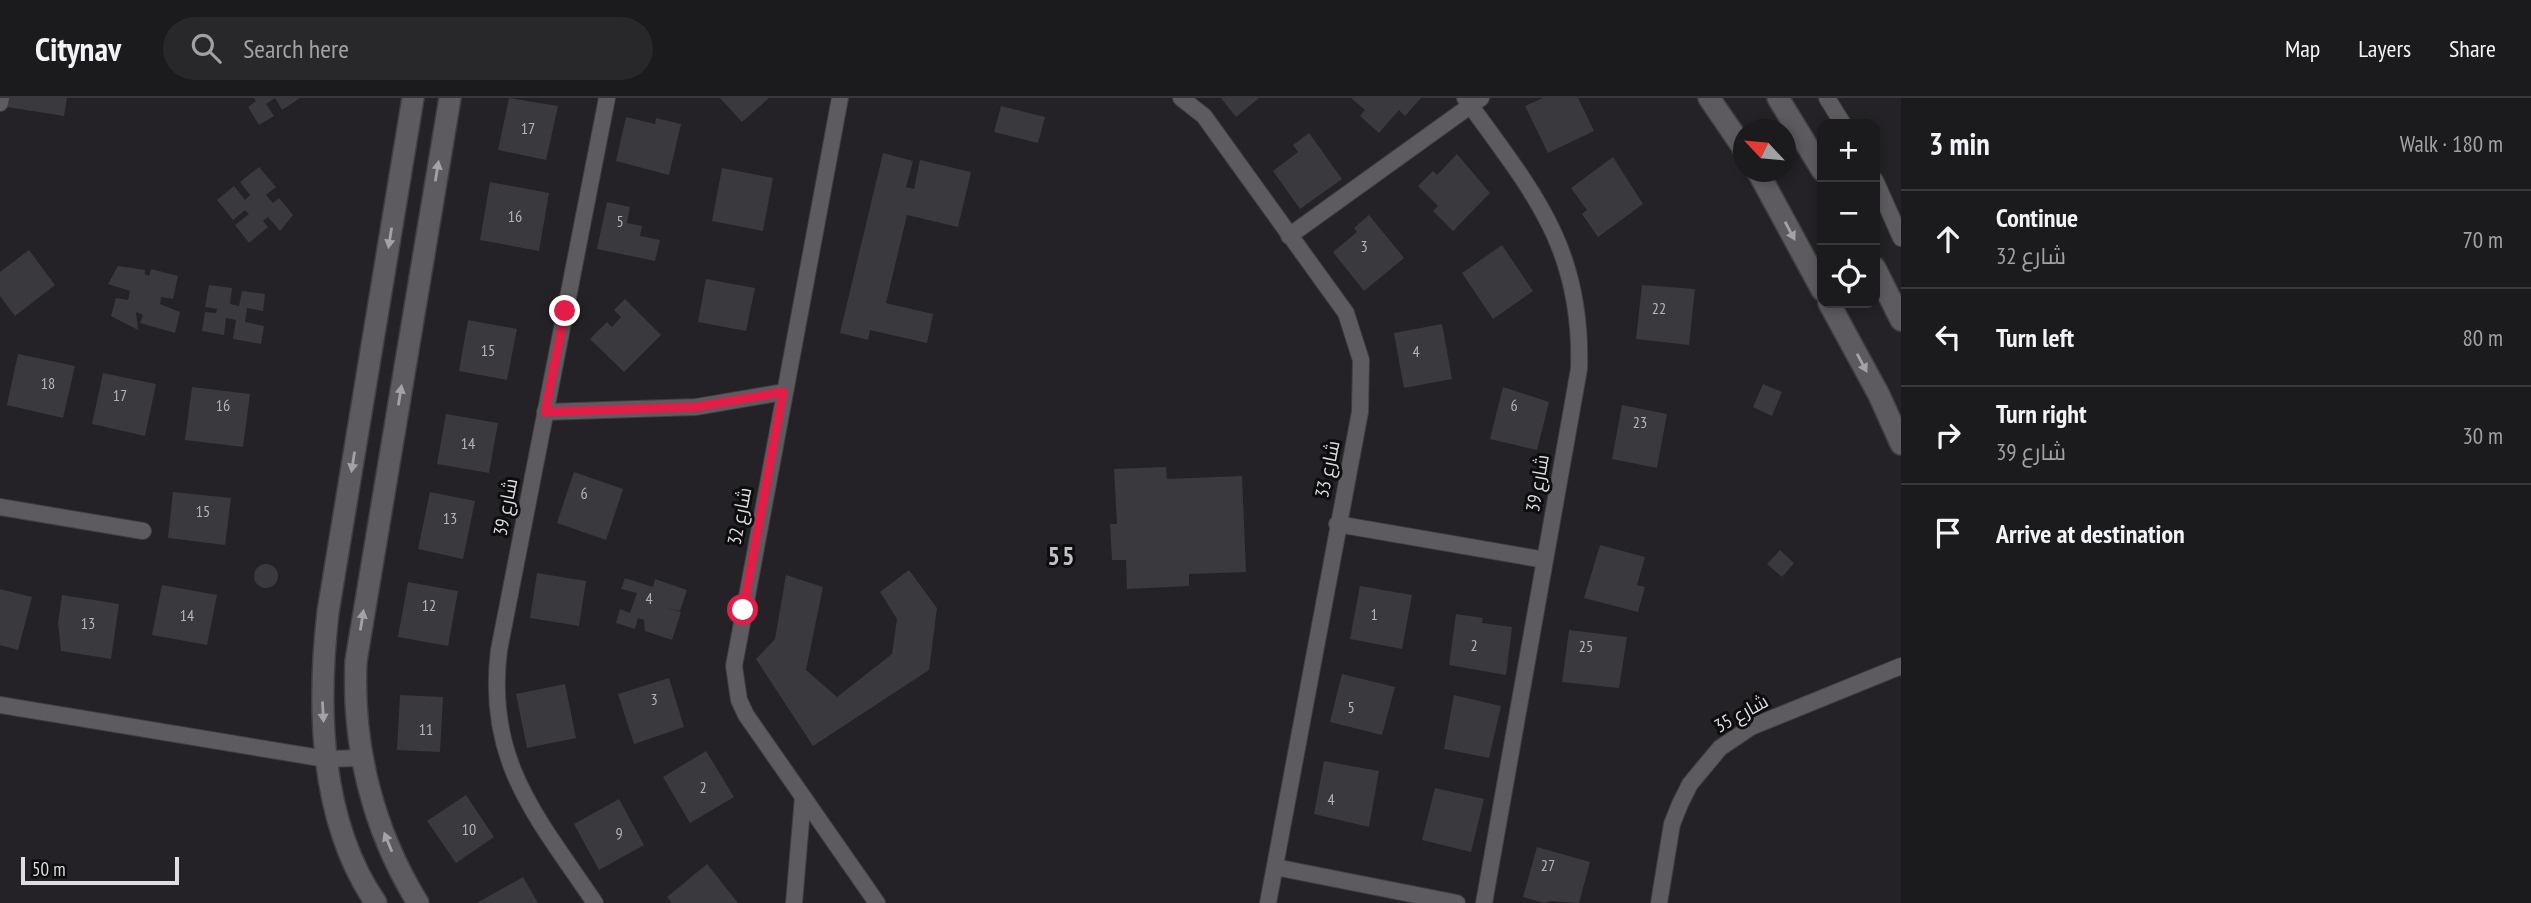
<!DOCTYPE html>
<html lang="en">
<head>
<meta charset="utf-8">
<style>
  body { margin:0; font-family:"PT Sans Narrow",Cairo,sans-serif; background:#282729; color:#f1f3f6 }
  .controls { position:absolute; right:21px; top:21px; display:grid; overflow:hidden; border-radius:14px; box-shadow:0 4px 10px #0003 }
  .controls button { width:63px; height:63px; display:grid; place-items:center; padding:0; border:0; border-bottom:2px solid #39383b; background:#1b1a1c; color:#f1f3f6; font:35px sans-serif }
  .compass { position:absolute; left:1733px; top:21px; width:63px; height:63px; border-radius:50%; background:#1b1a1c; box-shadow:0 4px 10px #0003; rotate:296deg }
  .scale { position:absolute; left:21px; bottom:18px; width:158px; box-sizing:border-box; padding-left:7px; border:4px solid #dedde0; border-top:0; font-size:19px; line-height:24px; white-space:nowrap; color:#dedde0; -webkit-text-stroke:5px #0d0c0e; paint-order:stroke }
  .stop { position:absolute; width:21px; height:21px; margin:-16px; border:5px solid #e11d48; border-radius:50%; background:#fff }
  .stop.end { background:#e11d48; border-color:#fff; box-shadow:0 2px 7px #0008 }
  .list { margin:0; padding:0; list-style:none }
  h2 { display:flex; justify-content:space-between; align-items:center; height:91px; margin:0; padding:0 28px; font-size:30px }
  h2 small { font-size:23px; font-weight:400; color:#a0a1a3 }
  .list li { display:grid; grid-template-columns:46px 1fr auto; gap:21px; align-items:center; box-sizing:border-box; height:98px; padding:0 28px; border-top:2px solid #39383b }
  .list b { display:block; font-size:26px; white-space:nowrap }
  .list p { margin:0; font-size:23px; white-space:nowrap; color:#a0a1a3 }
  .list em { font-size:23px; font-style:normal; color:#a0a1a3 }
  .icon { flex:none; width:38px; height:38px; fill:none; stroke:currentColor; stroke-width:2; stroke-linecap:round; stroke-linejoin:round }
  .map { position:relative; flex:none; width:1901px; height:805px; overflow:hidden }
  header { display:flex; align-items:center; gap:42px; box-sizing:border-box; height:98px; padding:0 35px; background:#1b1a1c; border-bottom:2px solid #39383b }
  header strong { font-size:33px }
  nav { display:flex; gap:38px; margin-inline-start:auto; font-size:24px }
  .search { width:490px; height:63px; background:#282729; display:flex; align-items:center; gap:18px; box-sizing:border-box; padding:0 24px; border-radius:38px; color:#a0a1a3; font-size:26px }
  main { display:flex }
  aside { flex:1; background:#1b1a1c }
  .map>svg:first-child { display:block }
</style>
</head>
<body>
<header>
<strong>Citynav</strong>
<div class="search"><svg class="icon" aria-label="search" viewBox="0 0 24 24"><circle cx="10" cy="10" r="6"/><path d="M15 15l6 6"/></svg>Search here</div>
<nav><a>Map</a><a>Layers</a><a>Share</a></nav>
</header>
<main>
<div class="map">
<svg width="1901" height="805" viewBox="0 0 1901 805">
  <rect width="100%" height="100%" fill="#242226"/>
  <g fill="#3a393d">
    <polygon points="9,0 67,0 64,18 7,9"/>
    <polygon points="254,0 300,0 282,12 275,0 266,6 274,18 259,27 248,9 256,3"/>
    <polygon points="509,0 558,8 546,62 498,52"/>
    <polygon points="720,0 769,0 742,24"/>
    <polygon points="1221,0 1259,0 1236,19"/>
    <polygon points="1351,0 1421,0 1405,18 1399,12 1379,35 1360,18 1365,12"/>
    <polygon points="1543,0 1578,0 1594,33 1548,55 1525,8"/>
    <polygon points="1001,8 1045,19 1038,45 994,34"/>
    <polygon points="626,19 655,26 656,20 681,26 669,77 616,63"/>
    <polygon points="1309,35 1342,81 1300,111 1273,73 1298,54 1293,47"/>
    <polygon points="883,55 913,63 906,89 914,91 920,62 971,74 958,129 907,117 886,205 933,216 927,245 870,232 868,242 840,235"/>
    <polygon points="1457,56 1490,95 1453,133 1433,113 1438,108 1418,88 1433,73 1437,77"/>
    <polygon points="1613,59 1643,106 1598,139 1582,116 1587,112 1571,90"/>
    <polygon points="259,69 276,89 266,97 273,105 279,100 293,117 280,133 268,119 263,123 268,129 249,145 235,127 249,116 245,112 233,122 217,102 234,88 245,102 250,97 240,84"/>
    <polygon points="722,70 773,80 763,133 712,123"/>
    <polygon points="490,84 549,95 539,153 480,142"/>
    <polygon points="607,104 630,109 627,125 642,128 640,138 660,142 655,163 597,151"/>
    <polygon points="1369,117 1404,160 1364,193 1333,154 1357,134 1354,130"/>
    <polygon points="1502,147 1533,193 1493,221 1462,175"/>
    <polygon points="29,152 55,187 15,218 0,198 0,174"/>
    <polygon points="118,168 145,172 145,176 149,178 151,171 178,178 173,201 161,199 160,206 180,214 175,235 140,225 143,217 136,214 138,232 111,218 116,200 128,202 130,193 108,186"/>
    <polygon points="706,181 755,190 746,233 698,224"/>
    <polygon points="209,187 232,190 230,206 239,208 242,193 265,196 263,213 247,210 245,224 264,228 261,246 233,241 236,222 226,220 224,237 202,233 205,214 216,215 217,211 205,209"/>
    <polygon points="1642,187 1695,191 1689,247 1636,241"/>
    <polygon points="625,201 661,237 624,274 590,241 607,224 612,229 621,219 614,212"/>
    <polygon points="468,222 517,231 507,282 459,273"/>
    <polygon points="1442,226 1452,281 1404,290 1394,235"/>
    <polygon points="18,256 75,268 63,320 7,307"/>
    <polygon points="103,275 156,286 145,338 92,326"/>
    <polygon points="1763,286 1782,294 1772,318 1753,309"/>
    <polygon points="192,289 250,296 243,349 185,342"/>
    <polygon points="1503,289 1549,304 1537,352 1490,341"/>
    <polygon points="1622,307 1667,316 1657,370 1612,361"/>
    <polygon points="446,316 498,325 489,375 437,366"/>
    <polygon points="1166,369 1167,381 1242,378 1246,474 1189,476 1189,488 1127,491 1126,462 1112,462 1110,426 1117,426 1114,371"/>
    <polygon points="574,374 623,391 606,442 557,425"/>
    <polygon points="173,394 231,400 225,447 168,440"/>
    <polygon points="430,394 475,403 463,461 418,451"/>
    <polygon points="1600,447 1645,459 1637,487 1645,489 1638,514 1584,500"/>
    <polygon points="1780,452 1794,465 1782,479 1767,466"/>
    <circle cx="266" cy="478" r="12"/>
    <polygon points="909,472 937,510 929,572 813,648 756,561 775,541 786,477 823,489 806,572 837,599 892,556 897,521 880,494"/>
    <polygon points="537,475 586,483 579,528 530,520"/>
    <polygon points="625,480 653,489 655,481 687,492 680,513 667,510 681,514 672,542 645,533 644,522 638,520 635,531 616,525 620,511 630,515 637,495 621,491"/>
    <polygon points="408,484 458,493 448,548 398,539"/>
    <polygon points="162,487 217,497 207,547 152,537"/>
    <polygon points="1360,488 1412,497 1402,551 1350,541"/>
    <polygon points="0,491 32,499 18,552 0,547"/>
    <polygon points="62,497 119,506 111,561 61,553 58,525"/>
    <polygon points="1456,516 1483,520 1482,525 1512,529 1506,577 1449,567"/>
    <polygon points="1569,532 1627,539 1619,590 1562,584"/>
    <polygon points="1342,576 1395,589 1382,637 1330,624"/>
    <polygon points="669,580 684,629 634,646 618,596"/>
    <polygon points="565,586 576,640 527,650 516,596"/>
    <polygon points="400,597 443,599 440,654 397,652"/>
    <polygon points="1454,597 1501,608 1489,660 1444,651"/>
    <polygon points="706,653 734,699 690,725 663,679"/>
    <polygon points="1324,663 1379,673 1369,729 1314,716"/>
    <polygon points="1435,690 1484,701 1471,754 1422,742"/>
    <polygon points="466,697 494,739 456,765 427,723"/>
    <polygon points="619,701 644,747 599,772 574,726"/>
    <polygon points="1537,749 1590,764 1579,805 1551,803 1544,805 1523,799"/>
    <polygon points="707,766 738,805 672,805 667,799"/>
    <polygon points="523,779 538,805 477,805"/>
  </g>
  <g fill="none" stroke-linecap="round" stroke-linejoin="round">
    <g stroke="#3f3e41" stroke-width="18">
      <g id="street">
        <polyline points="840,0 734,568 739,602 746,617 877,805"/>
        <polyline points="1181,0 1204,18 1346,215 1361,262 1360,314 1268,805"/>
        <path d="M1465,0C1532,93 1583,149 1579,271L1484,805"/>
        <polyline points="1827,0 1843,26"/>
        <polyline points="0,5 1,0"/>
        <polyline points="1875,82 1901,140"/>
        <polyline points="1289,138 1481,0"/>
        <polyline points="545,314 696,309 784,294"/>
        <polyline points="0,409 143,433"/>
        <polyline points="1337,426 1545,462"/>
        <polyline points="0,607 326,661 361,660"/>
        <polyline points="1275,769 1457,805"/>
        <path d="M595,805C537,719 485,663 499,552L607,0"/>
        <polyline points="794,805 803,699"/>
        <polyline points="1659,805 1672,726 1680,706 1690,686 1720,650 1751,629 1901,568"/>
      </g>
    </g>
    <g stroke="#3f3e41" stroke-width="24">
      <g id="secondary">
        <polyline points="1709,0 1744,51"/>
        <polyline points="1778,0 1822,72"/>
        <polyline points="1758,74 1822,192"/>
        <polyline points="1875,170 1901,222"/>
        <polyline points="1829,205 1879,297 1901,346"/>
        <path d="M376,805C319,722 317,610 328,514L413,0"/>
        <path d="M418,805C373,732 352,648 356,563L450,0"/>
      </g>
    </g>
    <use href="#street" stroke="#5d5b60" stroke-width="16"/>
    <use href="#secondary" stroke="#5d5b60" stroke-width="21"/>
  </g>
  <defs><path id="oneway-solid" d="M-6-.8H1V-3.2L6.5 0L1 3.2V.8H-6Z" transform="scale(1.75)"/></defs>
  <g fill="#a4a2a6">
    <use href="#oneway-solid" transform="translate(437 73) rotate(-81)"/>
    <use href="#oneway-solid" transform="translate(1790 133) rotate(62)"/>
    <use href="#oneway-solid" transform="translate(390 140) rotate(99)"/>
    <use href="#oneway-solid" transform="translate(1862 265) rotate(62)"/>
    <use href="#oneway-solid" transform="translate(400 297) rotate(-81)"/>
    <use href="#oneway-solid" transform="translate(353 364) rotate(99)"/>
    <use href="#oneway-solid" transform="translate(362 522) rotate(-81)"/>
    <use href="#oneway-solid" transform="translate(323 614) rotate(87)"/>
    <use href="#oneway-solid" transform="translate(388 744) rotate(-112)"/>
  </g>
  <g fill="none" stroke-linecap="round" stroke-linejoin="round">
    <polyline stroke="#e11d48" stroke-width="9" points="565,213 545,314 696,309 783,294 743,512"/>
  </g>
  <g text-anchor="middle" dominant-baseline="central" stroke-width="6" stroke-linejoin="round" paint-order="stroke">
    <g font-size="16" fill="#b5b4b7">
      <text x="528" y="30">17</text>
      <text x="515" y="118">16</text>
      <text x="620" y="123">5</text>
      <text x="1364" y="148">3</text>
      <text x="1659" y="210">22</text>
      <text x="488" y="252">15</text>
      <text x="1416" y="253">4</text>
      <text x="48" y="285">18</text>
      <text x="120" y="297">17</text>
      <text x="223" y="307">16</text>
      <text x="1514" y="307">6</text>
      <text x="1640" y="324">23</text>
      <text x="468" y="345">14</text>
      <text x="584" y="395">6</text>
      <text x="203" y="413">15</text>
      <text x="450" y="420">13</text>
      <text x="649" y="500">4</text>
      <text x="429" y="507">12</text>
      <text x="1374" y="516">1</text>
      <text x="187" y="517">14</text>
      <text x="88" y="525">13</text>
      <text x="1474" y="547">2</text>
      <text x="1586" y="548">25</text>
      <text x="654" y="601">3</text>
      <text x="1351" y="609">5</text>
      <text x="426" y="631">11</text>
      <text x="703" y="689">2</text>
      <text x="1331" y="701">4</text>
      <text x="469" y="731">10</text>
      <text x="619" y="735">9</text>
      <text x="1548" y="767">27</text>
    </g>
    <g font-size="19" fill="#dedde0" stroke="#0d0c0e">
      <text transform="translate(1327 371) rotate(-78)">شارع 33</text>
      <text transform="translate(1537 385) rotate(-80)">شارع 39</text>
      <text transform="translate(505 409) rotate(-79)">شارع 39</text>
      <text transform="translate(739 418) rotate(-79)">شارع 32</text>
      <text transform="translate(1741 615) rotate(-29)">شارع 35</text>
    </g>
    <g font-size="26" font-weight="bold" letter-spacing="2" fill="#c1c0c5" stroke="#0d0c0e">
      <text x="1062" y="457">55</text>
    </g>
  </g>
</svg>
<div class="controls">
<button>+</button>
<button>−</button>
<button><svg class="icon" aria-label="locate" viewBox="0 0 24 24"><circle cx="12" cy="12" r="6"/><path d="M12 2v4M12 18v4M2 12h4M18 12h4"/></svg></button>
</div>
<svg class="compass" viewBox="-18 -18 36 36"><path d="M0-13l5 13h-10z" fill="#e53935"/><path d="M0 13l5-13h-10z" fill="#a0a1a3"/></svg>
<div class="scale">50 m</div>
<div class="stop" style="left:743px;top:512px"></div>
<div class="stop end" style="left:565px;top:213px"></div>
</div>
<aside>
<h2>3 min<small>Walk · 180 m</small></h2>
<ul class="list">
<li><svg class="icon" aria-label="ahead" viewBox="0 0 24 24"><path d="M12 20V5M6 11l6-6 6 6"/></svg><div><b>Continue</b><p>شارع 32</p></div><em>70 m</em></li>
<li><svg class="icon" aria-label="left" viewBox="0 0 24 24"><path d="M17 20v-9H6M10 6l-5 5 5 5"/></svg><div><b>Turn left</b></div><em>80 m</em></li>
<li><svg class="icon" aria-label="right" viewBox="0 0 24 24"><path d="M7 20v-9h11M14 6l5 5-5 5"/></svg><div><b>Turn right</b><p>شارع 39</p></div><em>30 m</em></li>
<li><svg class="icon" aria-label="arrive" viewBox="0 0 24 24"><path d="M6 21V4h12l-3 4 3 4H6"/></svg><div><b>Arrive at destination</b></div></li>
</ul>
</aside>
</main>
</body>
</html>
